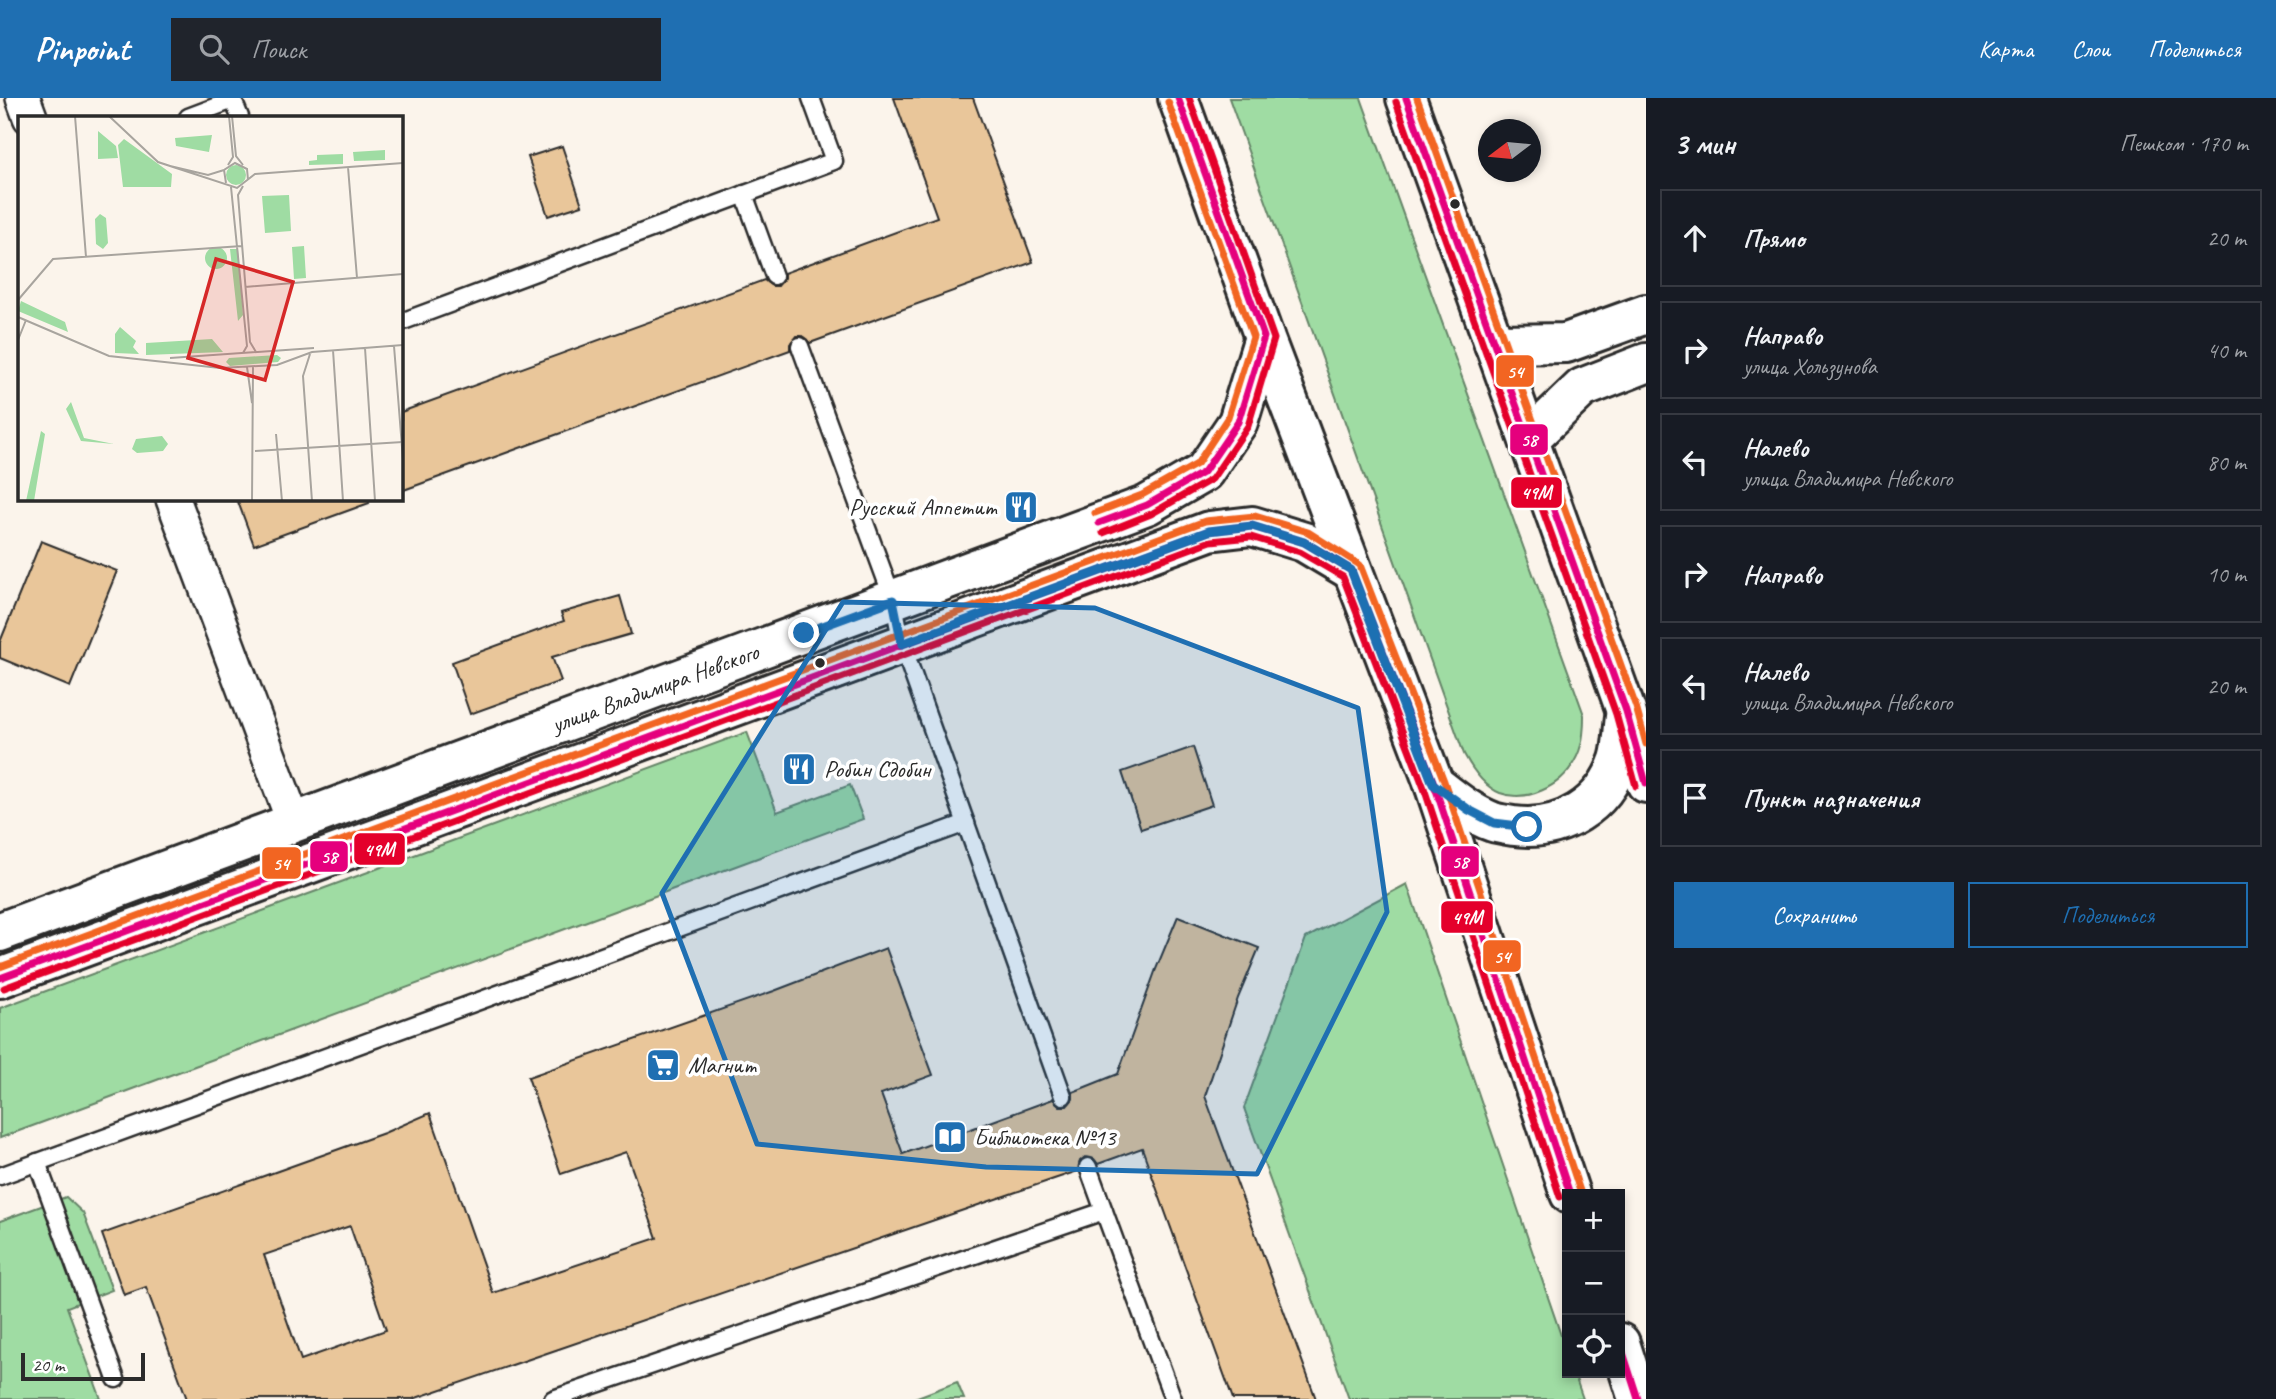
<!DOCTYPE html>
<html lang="ru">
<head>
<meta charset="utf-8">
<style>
  body { margin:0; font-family:Caveat,sans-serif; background:#20242c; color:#f1f3f6 }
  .controls { position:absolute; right:21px; bottom:21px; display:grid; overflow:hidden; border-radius:0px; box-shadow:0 4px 10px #0003 }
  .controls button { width:63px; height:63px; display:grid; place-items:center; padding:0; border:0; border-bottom:2px solid #363941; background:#171b24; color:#f1f3f6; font:35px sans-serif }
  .compass { position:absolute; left:1478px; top:21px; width:63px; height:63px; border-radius:50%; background:#171b24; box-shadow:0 4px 10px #0003; rotate:254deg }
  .scale { position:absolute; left:21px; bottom:18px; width:124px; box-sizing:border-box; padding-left:7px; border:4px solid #2b2b2b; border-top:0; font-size:19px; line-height:24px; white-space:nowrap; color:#2b2b2b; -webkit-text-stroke:5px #fff; paint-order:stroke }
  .stop { position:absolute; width:21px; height:21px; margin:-16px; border:5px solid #1f6fb2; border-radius:50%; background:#fff }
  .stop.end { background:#1f6fb2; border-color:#fff; box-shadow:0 2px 7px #0008 }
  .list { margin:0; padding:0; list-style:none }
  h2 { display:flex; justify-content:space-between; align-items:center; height:91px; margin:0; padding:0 28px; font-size:30px }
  h2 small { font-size:23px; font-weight:400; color:#9ea1a6 }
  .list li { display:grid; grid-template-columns:46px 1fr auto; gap:21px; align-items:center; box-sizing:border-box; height:98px; margin:0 14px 14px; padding:0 14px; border:2px solid #363941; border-radius:0px }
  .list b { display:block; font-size:26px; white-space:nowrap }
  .list p { margin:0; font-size:23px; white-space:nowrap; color:#9ea1a6 }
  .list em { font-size:23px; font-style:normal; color:#9ea1a6 }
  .actions { display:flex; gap:14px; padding:21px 28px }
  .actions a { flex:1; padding:16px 0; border:2px solid #1f6fb2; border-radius:0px; text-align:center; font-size:24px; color:#1f6fb2 }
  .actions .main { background:#1f6fb2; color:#fff }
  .icon { flex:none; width:38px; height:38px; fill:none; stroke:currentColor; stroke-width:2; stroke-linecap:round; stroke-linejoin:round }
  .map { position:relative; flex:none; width:1646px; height:1301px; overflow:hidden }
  header { display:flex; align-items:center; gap:42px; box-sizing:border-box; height:98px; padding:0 35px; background:#1f6fb2; color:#fff }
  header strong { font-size:33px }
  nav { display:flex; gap:38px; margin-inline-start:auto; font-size:24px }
  .search { width:490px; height:63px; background:#20242c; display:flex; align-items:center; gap:18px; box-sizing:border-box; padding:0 24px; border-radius:0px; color:#9ea1a6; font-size:26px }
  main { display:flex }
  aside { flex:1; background:#171b24 }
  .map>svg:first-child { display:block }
</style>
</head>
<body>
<header>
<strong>Pinpoint</strong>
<div class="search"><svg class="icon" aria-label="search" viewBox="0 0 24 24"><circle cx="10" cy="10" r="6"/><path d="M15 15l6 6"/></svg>Поиск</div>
<nav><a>Карта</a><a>Слои</a><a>Поделиться</a></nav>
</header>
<main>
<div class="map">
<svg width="1646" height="1301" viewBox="0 0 1646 1301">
  <rect width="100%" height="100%" fill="#fbf4eb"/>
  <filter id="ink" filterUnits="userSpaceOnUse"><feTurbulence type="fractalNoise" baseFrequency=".0143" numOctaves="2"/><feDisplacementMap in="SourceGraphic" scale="14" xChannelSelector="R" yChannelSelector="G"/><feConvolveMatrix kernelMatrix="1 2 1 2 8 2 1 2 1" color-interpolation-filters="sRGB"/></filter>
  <g filter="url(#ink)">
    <g fill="#9fdca3" stroke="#658467" stroke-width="2">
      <path d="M1229,0H1361L1584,617C1584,633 1583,649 1574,664C1561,688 1527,705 1500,695C1483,688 1472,671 1464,656Z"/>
      <polygon points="747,634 777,714 850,687 863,721 0,1040 0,910"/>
      <polygon points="1407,786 1567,1255 1567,1275 1574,1275 1583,1301 1349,1301 1244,1010 1306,840"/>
      <polygon points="66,1099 83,1115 112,1192 67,1209 101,1301 0,1301 0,1123"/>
      <polygon points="957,1284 964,1301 912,1301"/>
    </g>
    <g fill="#e9c69a" stroke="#2b2b2b" stroke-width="2" fill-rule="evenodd">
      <polygon points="894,0 973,0 1033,164 810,245 802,238 796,238 790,246 790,252 401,393 401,314 764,182 772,188 778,188 784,180 784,175 937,119"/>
      <polygon points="562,48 582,107 548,118 528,59"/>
      <polygon points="237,401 368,401 369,405 254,447"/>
      <polygon points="41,443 117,473 70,589 0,560 0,544"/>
      <polygon points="620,498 631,536 552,559 561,583 470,616 452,564 564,523 561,515"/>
      <polygon points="1193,649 1212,707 1141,731 1122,674"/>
      <path d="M1178,818L1259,850L1238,900L1205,998L1316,1301H1233L1142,1050L1098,1066L1094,1061L1085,1059L1080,1063L1078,1073L1054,1081L413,1301H187L146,1189L124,1197L102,1136L384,1035L430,1015L493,1195L657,1140L626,1054L561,1076L528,979L774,893L886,850L933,977L881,996L903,1056L1053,1001L1060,1008H1067L1073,1001V994L1118,976L1156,871ZM350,1128L386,1232L301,1262L264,1157Z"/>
    </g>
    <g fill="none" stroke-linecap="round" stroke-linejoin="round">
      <g stroke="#2b2b2b" stroke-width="21">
        <g id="lane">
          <polyline points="188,19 233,2 240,19"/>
          <polyline points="744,96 774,178"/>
          <polyline points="401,224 834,63 811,0"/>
          <polyline points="800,248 893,501 902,546 1063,998"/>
          <polyline points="37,1064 116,1281"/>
          <polyline points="1088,1069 1104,1113"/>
          <polyline points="0,1078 966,725"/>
          <polyline points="553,1301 1104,1113 1173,1301"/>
        </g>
      </g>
      <g stroke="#2b2b2b" stroke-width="38">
        <g id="street">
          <polyline points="23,0 30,19"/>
          <polyline points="173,401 294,725"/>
        </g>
      </g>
      <g stroke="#2b2b2b" stroke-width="44">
        <g id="secondary">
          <polyline points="1178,0 1264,239 1434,686 1570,1096"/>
          <polyline points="1406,0 1626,613 1646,685"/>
          <polyline points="1494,246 1566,245 1646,216"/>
          <polyline points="1529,341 1582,290 1646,265"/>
          <path d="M1434,686C1452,700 1471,716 1493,724C1499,726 1507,727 1514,728C1561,734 1604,708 1619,662C1623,649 1623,633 1625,619"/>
          <polyline points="0,834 1147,407 1204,374 1238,324 1264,239"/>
          <polyline points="0,880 1209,433 1252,428 1304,444 1351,472"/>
          <polyline points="1620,1245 1638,1301"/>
        </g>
      </g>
      <use href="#lane" stroke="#fff" stroke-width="16"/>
      <use href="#street" stroke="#fff" stroke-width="33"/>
      <use href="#secondary" stroke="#fff" stroke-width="38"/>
      <g stroke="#fff" stroke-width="12">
        <g id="bus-1">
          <polyline points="1406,0 1626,613 1646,685"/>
          <polyline points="1099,425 1147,407 1204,374 1238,324 1264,239 1178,0"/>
          <polyline points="0,880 1209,433 1252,428 1304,444 1351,472 1434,686 1570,1096"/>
          <polyline points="1620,1245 1638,1301"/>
        </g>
      </g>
      <g stroke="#fff" stroke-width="12">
        <g id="bus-2">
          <polyline points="1396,4 1616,616 1636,688"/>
          <polyline points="1103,435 1151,416 1212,381 1248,328 1274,241 1189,0"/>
          <polyline points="4,890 1211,443 1251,439 1300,454 1343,479 1424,690 1560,1099"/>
        </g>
      </g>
      <g stroke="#fff" stroke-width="12">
        <g id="bus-3">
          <polyline points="1417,0 1636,609 1646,646"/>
          <polyline points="1095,415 1142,397 1197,366 1228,319 1253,239 1168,4"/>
          <polyline points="0,869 1205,423 1255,418 1308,434 1360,467 1444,683 1580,1093"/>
        </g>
      </g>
      <use href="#bus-1" stroke="#e5007d" stroke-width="7"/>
      <use href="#bus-2" stroke="#e4002b" stroke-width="7"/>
      <use href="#bus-3" stroke="#f26522" stroke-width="7"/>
    </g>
  </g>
  <g fill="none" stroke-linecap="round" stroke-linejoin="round" filter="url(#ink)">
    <polyline stroke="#1f6fb2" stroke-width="9" points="804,535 893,502 902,546 1209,433 1252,428 1304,444 1351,472 1433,686 1469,712 1494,725 1527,729"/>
  </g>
  <path fill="#1f6fb2" fill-opacity="0.2" stroke="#1f6fb2" stroke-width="5" stroke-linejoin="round" d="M843,504L1095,510L1358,610L1387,814L1257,1076L986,1069L757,1046L662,795Z"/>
  <defs>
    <g id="restaurant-square" transform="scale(1.75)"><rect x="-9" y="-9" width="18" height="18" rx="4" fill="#1f6fb2" stroke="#fff"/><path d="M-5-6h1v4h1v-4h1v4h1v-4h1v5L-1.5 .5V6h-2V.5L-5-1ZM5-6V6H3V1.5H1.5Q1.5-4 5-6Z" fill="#fff"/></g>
    <g id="supermarket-square" transform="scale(1.75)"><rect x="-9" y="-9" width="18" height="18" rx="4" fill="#1f6fb2" stroke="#fff"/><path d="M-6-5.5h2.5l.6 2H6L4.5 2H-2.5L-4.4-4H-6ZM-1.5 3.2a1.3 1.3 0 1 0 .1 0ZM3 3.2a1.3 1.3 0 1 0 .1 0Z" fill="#fff"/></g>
    <g id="library-square" transform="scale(1.75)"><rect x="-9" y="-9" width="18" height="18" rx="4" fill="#1f6fb2" stroke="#fff"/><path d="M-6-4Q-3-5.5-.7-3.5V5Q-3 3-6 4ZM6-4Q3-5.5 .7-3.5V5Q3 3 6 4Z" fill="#fff"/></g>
  </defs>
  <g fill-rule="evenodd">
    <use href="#restaurant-square" x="1021" y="409"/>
    <use href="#restaurant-square" x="799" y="671"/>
    <use href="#supermarket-square" x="663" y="967"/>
    <use href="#library-square" x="950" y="1039"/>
  </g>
  <g fill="#2b2b2b" stroke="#fff" stroke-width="2.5">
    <circle cx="1455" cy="106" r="6"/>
    <circle cx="820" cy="565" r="6"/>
  </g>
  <g text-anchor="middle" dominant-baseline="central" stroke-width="7" stroke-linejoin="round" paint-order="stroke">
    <g font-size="24" fill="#2b2b2b" stroke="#fff" text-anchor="start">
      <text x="996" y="409" text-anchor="end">Русский Аппетит</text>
      <text x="824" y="671">Робин Сдобин</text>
      <text x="688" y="967">Магнит</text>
      <text x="974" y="1039">Библиотека №13</text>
    </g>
    <g font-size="24" fill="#2b2b2b" stroke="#fff">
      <text transform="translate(655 590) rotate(-20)">улица Владимира Невского</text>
    </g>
  </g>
  <g transform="translate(18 18)">
    <rect width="385" height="385" fill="#fbf4eb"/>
    <path d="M80,15L98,30L100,42L80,43ZM194,19L191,36L158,30L157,22ZM106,23L154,58L153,71H105L100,29ZM367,34V44L336,45L335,36ZM325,38V48L291,49V45L299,44V39ZM208 59a10 10 0 1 1 20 0a10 10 0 1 1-20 0ZM271,79L273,115L247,117L244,80ZM82,98L88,102L90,127L85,133L78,128L77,103ZM286,130L288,162L276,163L274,131ZM187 142a11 11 0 1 1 22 0a11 11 0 1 1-22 0ZM212,133H220L225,199L220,205ZM3,185L47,206L50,216L0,195ZM102,211L118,225L115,231L121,238L97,237V218ZM194,223L205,236L128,239V227ZM259,239L263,242L260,246L212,250L208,246L211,242ZM53,286L66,322L96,328L63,325L48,293ZM23,315L27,318L16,385H8ZM144,320L150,328L145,335L119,337L114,333L118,323Z" fill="#9fdca3"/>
    <path fill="none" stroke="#a8a49e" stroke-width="2" d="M57,0L68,141M91,0L140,46L219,72L237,58L385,47M214,0L218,40L225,49M210,49L215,41L211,0M152,50L190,59L206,54M330,51L339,162M208,67L206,54L217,47L229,53L230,64M225,70L220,79L232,226L238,236M213,71L229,230L225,237M227,171L385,158M0,184L35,143L224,130M0,201L91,240L202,252L259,249L294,236L385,229M0,224L8,204M376,230L385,344M347,232L357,385M315,234L325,385M292,238L285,260L294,385M152,242L296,232M229,251L234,287M258,318L264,385M237,335L385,326M234,385L235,251"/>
    <path fill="#d62828" fill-opacity="0.15" stroke="#d62828" stroke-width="3.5" d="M198,143L275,166L247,264L170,242Z"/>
    <rect width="385" height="385" fill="none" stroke="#2b2b2b" stroke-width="3.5"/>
  </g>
  <g stroke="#fff" stroke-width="2.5">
    <rect x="1495" y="256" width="40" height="34" rx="7" fill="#f26522"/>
    <rect x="1509" y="325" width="40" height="33" rx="7" fill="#e5007d"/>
    <rect x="1510" y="378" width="53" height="33" rx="7" fill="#e4002b"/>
    <rect x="353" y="734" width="53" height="34" rx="7" fill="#e4002b"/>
    <rect x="309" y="742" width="40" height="33" rx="7" fill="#e5007d"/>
    <rect x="1440" y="747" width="40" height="33" rx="7" fill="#e5007d"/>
    <rect x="261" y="748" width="41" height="34" rx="7" fill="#f26522"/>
    <rect x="1440" y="802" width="54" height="34" rx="7" fill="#e4002b"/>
    <rect x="1482" y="841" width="40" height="34" rx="7" fill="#f26522"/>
  </g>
  <g font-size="19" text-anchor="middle" font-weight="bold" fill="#fff">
    <text x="1515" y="280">54</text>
    <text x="1529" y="348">58</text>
    <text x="1536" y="401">49М</text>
    <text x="379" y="758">49М</text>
    <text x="329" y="765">58</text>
    <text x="1460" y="770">58</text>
    <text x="281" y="772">54</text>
    <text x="1467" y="826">49М</text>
    <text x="1502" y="865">54</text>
  </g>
</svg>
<div class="controls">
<button>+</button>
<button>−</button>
<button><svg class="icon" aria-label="locate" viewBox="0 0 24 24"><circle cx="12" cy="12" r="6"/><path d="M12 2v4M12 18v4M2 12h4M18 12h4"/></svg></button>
</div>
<svg class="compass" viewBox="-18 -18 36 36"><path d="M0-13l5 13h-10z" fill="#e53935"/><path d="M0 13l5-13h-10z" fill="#9ea1a6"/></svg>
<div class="scale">20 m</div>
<div class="stop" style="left:1527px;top:729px"></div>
<div class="stop end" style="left:804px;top:535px"></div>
</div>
<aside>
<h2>3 мин<small>Пешком · 170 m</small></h2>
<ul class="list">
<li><svg class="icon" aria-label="ahead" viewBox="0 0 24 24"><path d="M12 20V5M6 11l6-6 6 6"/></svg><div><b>Прямо</b></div><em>20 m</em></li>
<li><svg class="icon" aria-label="right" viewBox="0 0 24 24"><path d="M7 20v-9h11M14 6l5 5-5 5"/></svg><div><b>Направо</b><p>улица Хользунова</p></div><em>40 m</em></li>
<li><svg class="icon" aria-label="left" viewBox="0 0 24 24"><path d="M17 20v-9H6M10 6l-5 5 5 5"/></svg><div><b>Налево</b><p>улица Владимира Невского</p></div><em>80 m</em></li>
<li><svg class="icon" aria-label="right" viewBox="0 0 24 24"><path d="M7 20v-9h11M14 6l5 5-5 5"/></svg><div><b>Направо</b></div><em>10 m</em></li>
<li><svg class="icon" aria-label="left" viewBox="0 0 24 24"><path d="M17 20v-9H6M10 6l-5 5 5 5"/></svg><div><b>Налево</b><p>улица Владимира Невского</p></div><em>20 m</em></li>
<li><svg class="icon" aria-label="arrive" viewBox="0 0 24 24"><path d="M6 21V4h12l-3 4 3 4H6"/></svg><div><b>Пункт назначения</b></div></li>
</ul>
<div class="actions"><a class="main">Сохранить</a><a>Поделиться</a></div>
</aside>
</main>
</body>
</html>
